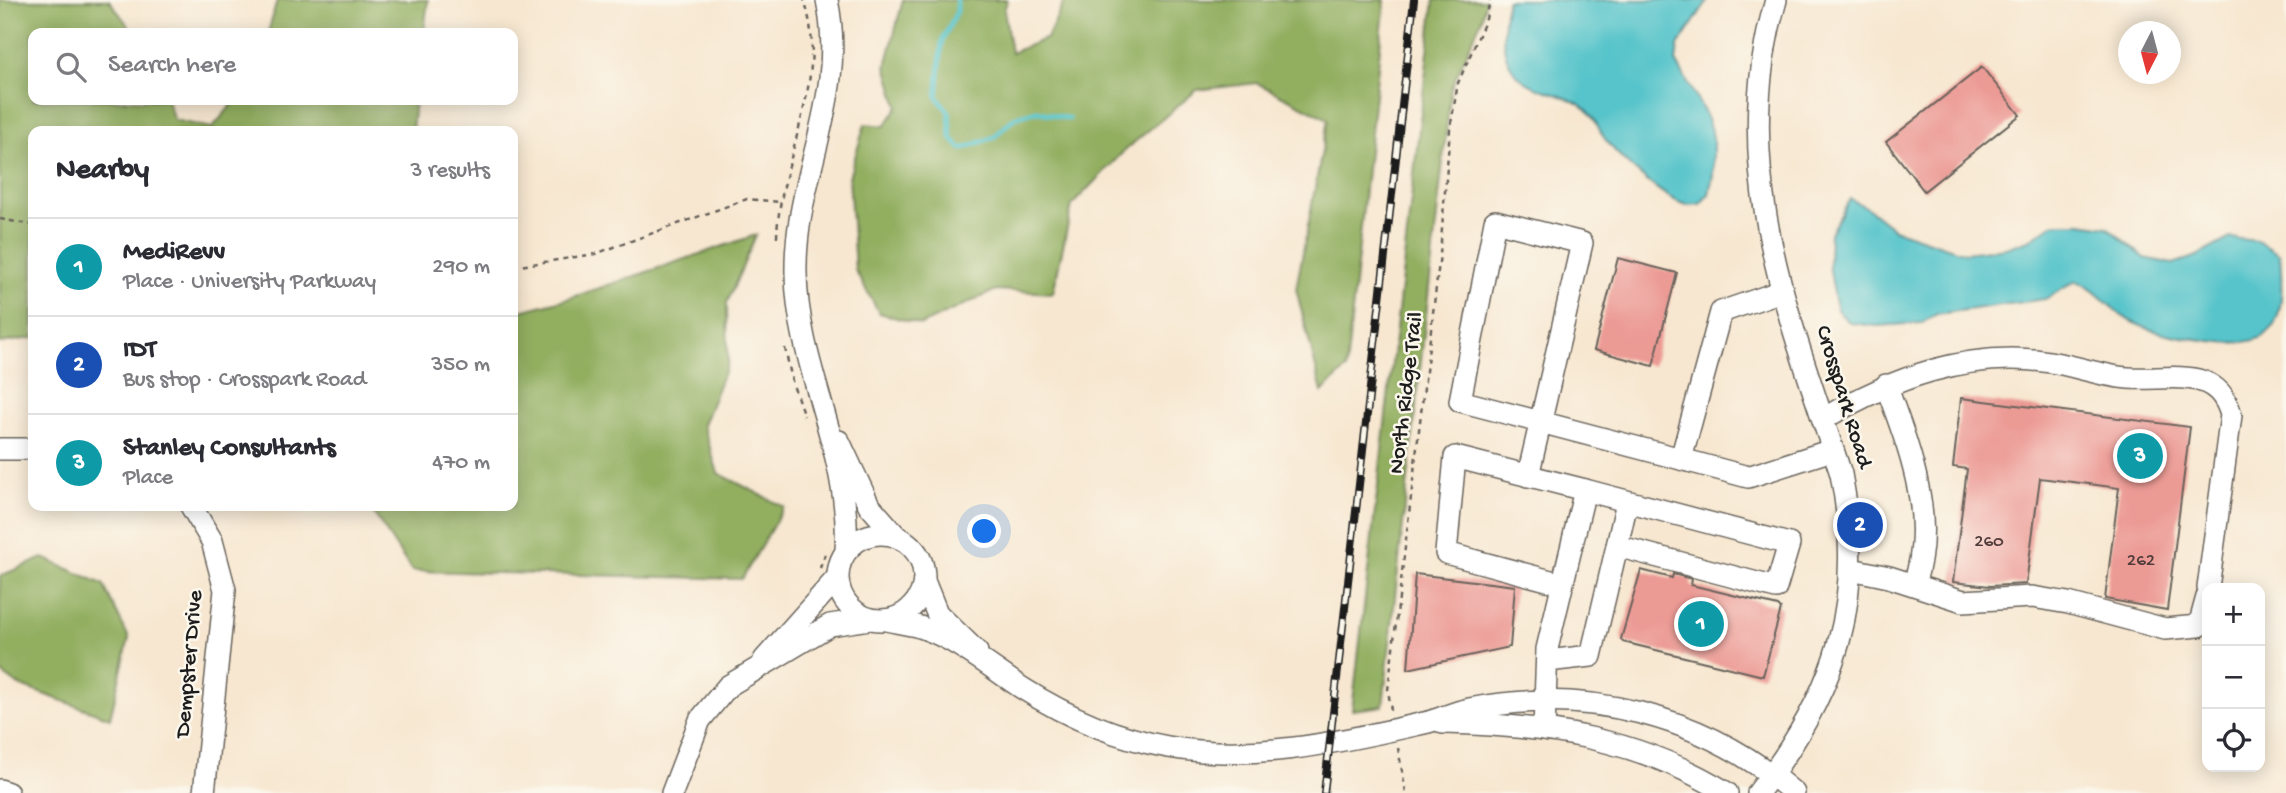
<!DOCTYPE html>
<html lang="en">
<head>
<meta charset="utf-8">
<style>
  body { margin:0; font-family:"Gochi Hand",sans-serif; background:#f2f2f3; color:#2b2b33 }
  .controls { position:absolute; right:21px; bottom:21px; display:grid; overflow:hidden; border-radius:14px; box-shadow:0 4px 18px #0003 }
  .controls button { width:63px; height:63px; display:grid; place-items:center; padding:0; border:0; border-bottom:2px solid #e1e1e2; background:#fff; color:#2b2b33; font:35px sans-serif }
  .compass { position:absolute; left:2118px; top:21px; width:63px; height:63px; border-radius:50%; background:#fff; box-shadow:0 4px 18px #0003; rotate:186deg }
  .you { position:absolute; left:985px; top:532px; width:24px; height:24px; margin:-18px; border:5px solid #fff; border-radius:50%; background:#1a73e8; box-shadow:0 0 0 10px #1a73e833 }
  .badge { display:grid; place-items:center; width:46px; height:46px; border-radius:50%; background:#b45309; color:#fff; font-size:23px; font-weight:700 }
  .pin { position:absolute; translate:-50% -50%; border:4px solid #fff; box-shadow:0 2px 7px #0006 }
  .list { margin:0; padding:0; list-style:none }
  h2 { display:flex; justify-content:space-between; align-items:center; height:91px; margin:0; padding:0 28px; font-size:30px }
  h2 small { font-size:23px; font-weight:400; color:#7c7c81 }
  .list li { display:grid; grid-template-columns:46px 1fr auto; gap:21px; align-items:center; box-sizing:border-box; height:98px; padding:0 28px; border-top:2px solid #e1e1e2 }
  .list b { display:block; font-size:26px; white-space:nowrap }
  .list p { margin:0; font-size:23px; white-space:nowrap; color:#7c7c81 }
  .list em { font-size:23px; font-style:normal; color:#7c7c81 }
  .icon { flex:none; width:38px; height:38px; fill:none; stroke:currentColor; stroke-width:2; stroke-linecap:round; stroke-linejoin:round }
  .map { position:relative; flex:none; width:2286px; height:793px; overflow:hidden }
  .search { position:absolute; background:#fff; box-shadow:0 4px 18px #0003; left:28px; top:28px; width:490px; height:77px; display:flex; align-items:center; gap:18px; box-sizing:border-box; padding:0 24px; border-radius:14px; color:#7c7c81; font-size:26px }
  .panel { position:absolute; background:#fff; box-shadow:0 4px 18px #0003; left:28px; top:126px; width:490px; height:385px; border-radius:14px }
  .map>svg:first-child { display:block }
</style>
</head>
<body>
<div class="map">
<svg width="2286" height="793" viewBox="0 0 2286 793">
  <rect width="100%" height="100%" fill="#fbf7ec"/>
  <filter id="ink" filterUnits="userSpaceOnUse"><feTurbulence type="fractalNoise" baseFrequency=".0143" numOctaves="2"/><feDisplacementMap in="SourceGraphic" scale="14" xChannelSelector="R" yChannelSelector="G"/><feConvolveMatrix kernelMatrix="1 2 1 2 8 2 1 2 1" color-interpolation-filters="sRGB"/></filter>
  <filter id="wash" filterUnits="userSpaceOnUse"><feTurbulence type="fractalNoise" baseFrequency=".00686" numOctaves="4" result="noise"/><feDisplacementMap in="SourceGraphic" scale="28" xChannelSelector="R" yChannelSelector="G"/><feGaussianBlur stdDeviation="1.57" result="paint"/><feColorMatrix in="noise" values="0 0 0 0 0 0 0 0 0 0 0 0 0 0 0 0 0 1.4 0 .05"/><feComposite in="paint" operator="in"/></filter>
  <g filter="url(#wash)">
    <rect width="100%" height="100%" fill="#f7e7d0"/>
    <g fill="#92af61" stroke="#57663e" stroke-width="2">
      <polygon points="0,0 109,0 134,33 33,33 33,100 167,100 174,120 212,128 236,100 415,100 412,131 33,131 33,338 0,343"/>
      <polygon points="277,0 428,0 424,33 268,33"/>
      <polygon points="903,0 1008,0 1004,9 1011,53 1047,38 1065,0 1385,0 1346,369 1322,392 1296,289 1328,119 1257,83 1197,90 1125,150 1072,205 1053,293 996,290 921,325 879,313 855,270 849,177 865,124 885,126 898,106 886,66"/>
      <polygon points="1434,0 1486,0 1481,21 1451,88 1383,706 1352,710"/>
      <polygon points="756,235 727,303 728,362 703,425 718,473 784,507 742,579 412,571 369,506 513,506 513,313 570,298"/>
      <polygon points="43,558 103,584 129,638 110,718 18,685 0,672 0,576"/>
    </g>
    <g fill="#56c4ca" stroke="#397073" stroke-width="2">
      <path d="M1507,0H1708L1678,46L1676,61L1704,112L1713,136V175L1709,194L1700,204C1695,204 1689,206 1684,204C1663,198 1623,161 1609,144C1599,134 1597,118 1586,109C1563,90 1528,94 1512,68C1499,49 1503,22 1507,0Z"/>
      <path d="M1850,199L1866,207L1894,229L1965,253L2006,248L2031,239L2055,223H2081L2107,227L2145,258L2173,264L2197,256L2230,238L2258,241L2280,255C2286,328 2276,351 2204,340C2179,337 2155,333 2132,322C2111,311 2098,289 2076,281L2045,299L1937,314L1922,323L1877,326L1850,323L1837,310L1829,265L1830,233Z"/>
    </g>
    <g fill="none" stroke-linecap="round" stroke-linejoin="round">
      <polyline stroke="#56c4ca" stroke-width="5" points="957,0 957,11 942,41 937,97 949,112 951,138 962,149 994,137 1014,118 1037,111 1069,119"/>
    </g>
    <g id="blocks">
      <g fill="#ec9a94">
        <polygon points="1982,67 2020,115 1924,191 1886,142"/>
        <polygon points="1618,258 1677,273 1653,366 1594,350"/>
        <polygon points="1961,398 2190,427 2167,610 2105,599 2119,488 2089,484 2040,478 2026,584 1990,586 1953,582 1967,469 1953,467"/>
        <polygon points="1641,570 1672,578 1673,574 1692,579 1691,585 1778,606 1781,609 1763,676 1623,642 1621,639"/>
        <polygon points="1415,574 1515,586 1510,647 1408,669"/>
      </g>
    </g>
  </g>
  <g filter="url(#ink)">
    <use href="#blocks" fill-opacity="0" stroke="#69635b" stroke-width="2"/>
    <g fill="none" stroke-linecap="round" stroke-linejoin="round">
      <g stroke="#69635b" stroke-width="24">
        <g id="minor">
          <path d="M827,0C848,99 794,176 796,273C797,368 852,455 846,551"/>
          <path d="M1886,385C1909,449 1937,517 1914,584"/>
          <path d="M1823,419C1891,379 1969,349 2050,362C2076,366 2102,376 2128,378C2169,381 2218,364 2231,415L2208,588"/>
          <polyline points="839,441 869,505 897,537"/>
          <polyline points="0,449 33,449"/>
          <polyline points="1681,459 1748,477 1832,450"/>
          <path d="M1528,476C1546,398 1564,320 1582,243L1495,221L1460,401L1681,459L1721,312L1782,291"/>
          <polyline points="191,506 212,541 225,590 204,793"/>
          <circle cx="881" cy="577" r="43"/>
          <polyline points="1617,546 1627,502"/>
          <polyline points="1851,569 1889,577 1963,601 2032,597 2068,603 2165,629 2199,626 2207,597"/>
          <polyline points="924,581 937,613 977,652"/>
          <polyline points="1562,584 1446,553 1455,457 1585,490"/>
          <path d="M887,620C898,623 912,624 923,628C959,641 990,667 1022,688C1066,716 1117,738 1168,747C1255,762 1339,742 1424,723C1439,720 1453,712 1469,709C1585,686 1704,715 1794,793"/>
          <polyline points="764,660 837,578"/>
          <path d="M1443,723C1547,725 1638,738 1727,793"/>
          <polyline points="1544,730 1547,649 1585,490 1789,544 1776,588 1617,546 1591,656 1547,661"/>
          <polyline points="0,790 8,793"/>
          <polyline points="672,793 700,720 728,686 830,625 870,619"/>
          <path d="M1758,793C1837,691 1866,602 1841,474C1789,316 1727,168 1776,0"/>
        </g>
      </g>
      <g stroke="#69635b" stroke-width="2.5" stroke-dasharray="5 5" stroke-linecap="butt">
        <polyline points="0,219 33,225"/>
        <path d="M777,237C779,159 831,78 804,0"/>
        <polyline points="513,267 595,254 747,199 781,202"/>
        <polyline points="785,348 793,385 804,416"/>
        <polyline points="820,568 826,551"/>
        <polyline points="1391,710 1388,690 1440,254 1450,129 1458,83 1486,19 1490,0"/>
        <polyline points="1398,748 1406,793"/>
      </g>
      <use href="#minor" stroke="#fff" stroke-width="21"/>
      <g stroke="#1c1c1c" stroke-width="8">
        <polyline id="rail" points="1324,793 1414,0"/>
      </g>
      <use href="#rail" stroke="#fbf7ec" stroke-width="5" stroke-dasharray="16" stroke-linecap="butt"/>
    </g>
  </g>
  <g text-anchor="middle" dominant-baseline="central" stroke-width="5" stroke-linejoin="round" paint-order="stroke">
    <g font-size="19" fill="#503c3a">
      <text x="1989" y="542">260</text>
      <text x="2141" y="561">262</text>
    </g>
    <g font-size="23" fill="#1c1c1c" stroke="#fbf7ec">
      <text transform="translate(1407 393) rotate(-83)">North Ridge Trail</text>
      <text transform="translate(1843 397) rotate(73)">Crosspark Road</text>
      <text transform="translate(190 664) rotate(-85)">Dempster Drive</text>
    </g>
  </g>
</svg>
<div class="controls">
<button>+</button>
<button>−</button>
<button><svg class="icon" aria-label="locate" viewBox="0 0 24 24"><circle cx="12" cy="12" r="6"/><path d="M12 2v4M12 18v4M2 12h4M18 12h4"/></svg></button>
</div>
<svg class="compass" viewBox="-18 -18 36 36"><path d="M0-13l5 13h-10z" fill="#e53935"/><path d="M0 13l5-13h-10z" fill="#7c7c81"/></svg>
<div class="you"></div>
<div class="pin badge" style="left:1701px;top:624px;background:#0f9aa8">1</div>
<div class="pin badge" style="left:1860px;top:525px;background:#1a4fb4">2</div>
<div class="pin badge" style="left:2140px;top:456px;background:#0f9aa8">3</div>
<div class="search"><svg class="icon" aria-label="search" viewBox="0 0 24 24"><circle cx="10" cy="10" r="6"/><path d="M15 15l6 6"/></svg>Search here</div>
<section class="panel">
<h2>Nearby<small>3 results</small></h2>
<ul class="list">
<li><span class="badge" style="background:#0f9aa8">1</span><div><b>MediRevv</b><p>Place · University Parkway</p></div><em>290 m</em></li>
<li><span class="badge" style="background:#1a4fb4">2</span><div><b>IDT</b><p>Bus stop · Crosspark Road</p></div><em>350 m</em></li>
<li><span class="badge" style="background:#0f9aa8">3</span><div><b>Stanley Consultants</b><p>Place</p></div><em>470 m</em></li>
</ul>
</section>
</div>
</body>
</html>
